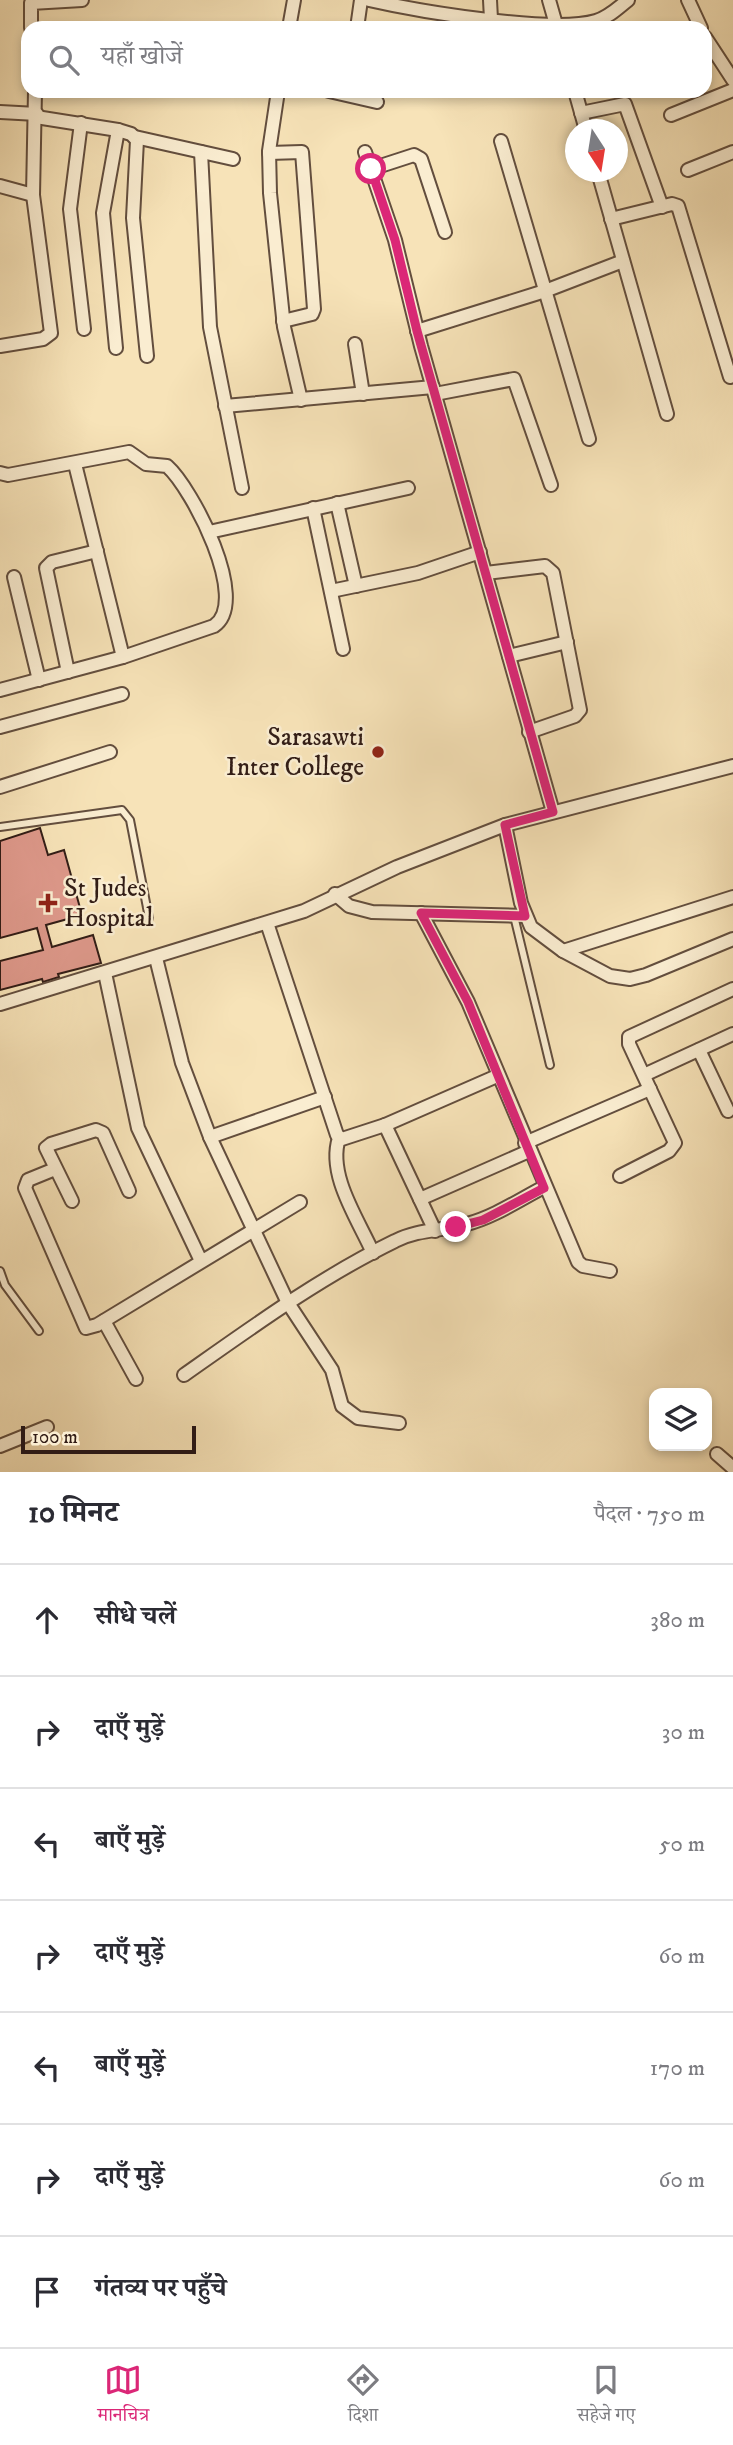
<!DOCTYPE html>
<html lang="hi">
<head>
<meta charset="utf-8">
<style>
  body { margin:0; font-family:"IM FELL DW Pica","Noto Serif Devanagari",serif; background:#f2f2f3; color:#2b2b33 }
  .controls { position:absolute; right:21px; bottom:21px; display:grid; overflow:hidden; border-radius:14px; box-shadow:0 4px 10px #0003 }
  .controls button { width:63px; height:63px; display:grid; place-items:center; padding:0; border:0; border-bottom:2px solid #e1e1e2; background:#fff; color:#2b2b33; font:35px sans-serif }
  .compass { position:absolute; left:565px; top:119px; width:63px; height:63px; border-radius:50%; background:#fff; box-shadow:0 4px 10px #0003; rotate:168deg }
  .scale { position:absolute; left:21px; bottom:18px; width:175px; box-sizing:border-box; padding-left:7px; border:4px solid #321d16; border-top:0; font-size:19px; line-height:24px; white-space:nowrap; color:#321d16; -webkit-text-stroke:5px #faedd1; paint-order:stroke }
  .stop { position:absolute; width:21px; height:21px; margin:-16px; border:5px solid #db2777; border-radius:50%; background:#fff }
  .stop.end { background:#db2777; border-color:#fff; box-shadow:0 2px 7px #0008 }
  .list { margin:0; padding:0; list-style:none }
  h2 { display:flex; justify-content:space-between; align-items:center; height:91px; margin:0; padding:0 28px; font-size:30px }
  h2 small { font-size:23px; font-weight:400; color:#7c7c81 }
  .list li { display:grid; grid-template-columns:46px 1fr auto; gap:21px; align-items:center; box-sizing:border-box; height:112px; padding:0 28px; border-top:2px solid #e1e1e2 }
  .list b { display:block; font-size:26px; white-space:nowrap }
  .list em { font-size:23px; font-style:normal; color:#7c7c81 }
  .icon { flex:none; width:38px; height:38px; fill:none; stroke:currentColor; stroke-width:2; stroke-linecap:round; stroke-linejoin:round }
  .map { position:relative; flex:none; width:733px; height:1472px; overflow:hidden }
  .search { position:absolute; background:#fff; box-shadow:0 4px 10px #0003; left:21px; right:21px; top:21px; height:77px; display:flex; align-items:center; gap:18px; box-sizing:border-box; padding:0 24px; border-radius:21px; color:#7c7c81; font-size:26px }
  .sheet { height:875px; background:#fff }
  nav { display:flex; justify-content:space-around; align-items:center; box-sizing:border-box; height:98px; border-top:2px solid #e1e1e2; background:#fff; font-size:19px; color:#7c7c81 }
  nav a { display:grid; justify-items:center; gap:4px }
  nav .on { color:#db2777 }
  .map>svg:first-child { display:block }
</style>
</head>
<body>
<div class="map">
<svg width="733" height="1472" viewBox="0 0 733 1472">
  <rect width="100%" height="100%" fill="#f7e3b8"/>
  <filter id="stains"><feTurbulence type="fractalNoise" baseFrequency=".00286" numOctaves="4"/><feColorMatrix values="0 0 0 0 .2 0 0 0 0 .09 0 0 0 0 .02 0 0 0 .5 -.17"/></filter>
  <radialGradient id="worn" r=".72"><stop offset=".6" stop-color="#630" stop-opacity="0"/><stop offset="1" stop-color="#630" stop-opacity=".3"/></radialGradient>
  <polygon fill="#dd988a" stroke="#321d16" stroke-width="2" points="40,828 48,855 64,850 82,915 46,925 52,947 93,935 101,963 58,974 59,977 43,982 42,979 0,990 0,961 43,950 37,928 0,938 0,841"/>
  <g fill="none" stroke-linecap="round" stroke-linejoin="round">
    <g stroke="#634e3e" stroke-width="10">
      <g id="lane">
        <polyline points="0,827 122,810 130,820 149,918"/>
        <polyline points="514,916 550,1065"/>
        <polyline points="0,1271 5,1285 39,1331"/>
      </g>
    </g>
    <g stroke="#634e3e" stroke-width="16">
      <g id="street">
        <path d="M369,0C417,11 552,34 596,21C609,17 618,8 628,0"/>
        <polyline points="490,0 491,19"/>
        <polyline points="549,0 557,28"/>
        <polyline points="688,0 701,28"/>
        <polyline points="31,28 31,3 82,0"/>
        <polyline points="289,28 294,0"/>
        <polyline points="357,28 361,0"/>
        <polyline points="705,37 733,80"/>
        <polyline points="278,91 269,151 270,193 284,327 301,400"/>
        <polyline points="329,91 377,102"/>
        <polyline points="575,91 586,130"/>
        <polyline points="0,112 37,114"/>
        <polyline points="581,113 625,104 662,207"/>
        <polyline points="671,115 733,90"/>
        <polyline points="36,117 118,130 131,134 137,140 133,218 147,356"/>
        <polyline points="81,123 70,209 84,329"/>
        <polyline points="135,137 233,159"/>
        <polyline points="501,141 589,439"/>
        <polyline points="201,152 210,327 242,488"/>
        <polyline points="365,152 395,240 421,346 553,812"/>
        <polyline points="269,153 302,152 314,309 312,314 283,321"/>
        <polyline points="371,169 414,155 421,159 445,232"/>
        <polyline points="688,170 733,152"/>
        <polyline points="598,172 667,414"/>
        <polyline points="0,186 33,195"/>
        <polyline points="611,219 672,204 678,206 730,377"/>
        <polyline points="417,331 545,291 623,261"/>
        <polyline points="355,344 363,394"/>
        <polyline points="0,346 43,339 51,333 33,195 35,91"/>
        <polyline points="116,348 103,213 118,130"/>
        <polyline points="435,394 514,379 551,485"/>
        <polyline points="225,406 433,387"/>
        <polyline points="75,464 123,657"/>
        <path d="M0,473L8,475L129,452L146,464L167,466C192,488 251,601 214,626L123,657L0,690"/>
        <polyline points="337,503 356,586"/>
        <polyline points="313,508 343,649"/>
        <polyline points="209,532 408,488"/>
        <polyline points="486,573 545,566 553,573 580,710 575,716 529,732"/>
        <polyline points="14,577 39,680"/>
        <polyline points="331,591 418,573 480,552"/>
        <polyline points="509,656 567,642"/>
        <polyline points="68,672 46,568 52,562 97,551"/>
        <polyline points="0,727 122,694"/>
        <polyline points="0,787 110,752"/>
        <polyline points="505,825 521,903 531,927 563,951 610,976 630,979 646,975 733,939"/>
        <polyline points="335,894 349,906 372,912 525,916"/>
        <polyline points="421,913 468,1002 578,1262 583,1266 610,1271"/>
        <polyline points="267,923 337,1135 342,1139 385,1125 497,1076"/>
        <polyline points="563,951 733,897"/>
        <polyline points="156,958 182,1063 210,1137 288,1303 332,1370 342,1406 358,1418 399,1423"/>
        <polyline points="105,973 138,1128 201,1261"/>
        <polyline points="0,1004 304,911 397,867 505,825 733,766"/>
        <polyline points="699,1050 728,1111"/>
        <polyline points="644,1075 733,1034"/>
        <polyline points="385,1125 435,1231"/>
        <polyline points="210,1137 325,1097"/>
        <path d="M339,1138C327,1175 358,1219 373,1253"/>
        <polyline points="525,1143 650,1089"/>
        <polyline points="55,1169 28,1180 25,1188 86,1328 97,1325 300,1202"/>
        <polyline points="620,1176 669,1151 675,1143 629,1044 629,1037 733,989"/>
        <polyline points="420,1199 529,1151"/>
        <polyline points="72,1201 46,1148 51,1144 96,1130 103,1133 129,1191"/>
        <polyline points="104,1321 136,1379"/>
        <path d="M184,1375C252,1327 321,1277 395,1241C418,1229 443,1231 467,1224C494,1217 519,1200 544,1187"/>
        <polyline points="0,1446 47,1427"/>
        <polyline points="717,1454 733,1468"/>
      </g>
    </g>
    <use href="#lane" stroke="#faedd1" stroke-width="6"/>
    <use href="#street" stroke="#faedd1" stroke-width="12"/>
  </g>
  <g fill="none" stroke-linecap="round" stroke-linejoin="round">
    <polyline stroke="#db2777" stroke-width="9" points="371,169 395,240 417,331 553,812 505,825 525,916 421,913 468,1002 544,1188 483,1220 456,1227"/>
  </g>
  <g fill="#8f2418" stroke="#faedd1" stroke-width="2.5">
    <circle cx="378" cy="752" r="7"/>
    <path d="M44.5 892.5h7v7h7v7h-7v7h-7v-7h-7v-7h7z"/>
  </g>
  <g text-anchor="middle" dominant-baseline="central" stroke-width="5" stroke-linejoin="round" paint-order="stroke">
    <g font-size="26" fill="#321d16" stroke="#faedd1" text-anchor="end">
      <text x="364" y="737">Sarasawti<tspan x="364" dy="30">Inter College</tspan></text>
      <text x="64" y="888" text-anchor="start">St Judes<tspan x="64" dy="30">Hospital</tspan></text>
    </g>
  </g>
  <rect width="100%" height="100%" filter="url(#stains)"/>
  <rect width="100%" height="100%" fill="url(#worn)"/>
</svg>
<div class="controls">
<button><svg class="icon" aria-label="layers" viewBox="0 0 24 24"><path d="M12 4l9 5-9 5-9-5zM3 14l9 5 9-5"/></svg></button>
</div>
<svg class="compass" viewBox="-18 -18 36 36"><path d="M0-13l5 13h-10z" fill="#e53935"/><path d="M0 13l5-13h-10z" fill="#7c7c81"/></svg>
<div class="scale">100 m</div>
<div class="stop" style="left:371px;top:169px"></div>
<div class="stop end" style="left:456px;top:1227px"></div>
<div class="search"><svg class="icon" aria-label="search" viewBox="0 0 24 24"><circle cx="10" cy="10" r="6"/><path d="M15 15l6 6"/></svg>यहाँ खोजें</div>
</div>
<section class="sheet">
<h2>10 मिनट<small>पैदल · 750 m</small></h2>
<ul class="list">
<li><svg class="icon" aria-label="ahead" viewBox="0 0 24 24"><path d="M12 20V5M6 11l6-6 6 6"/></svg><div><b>सीधे चलें</b></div><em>380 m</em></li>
<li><svg class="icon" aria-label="right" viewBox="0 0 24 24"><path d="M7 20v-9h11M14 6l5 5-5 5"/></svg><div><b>दाएँ मुड़ें</b></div><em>30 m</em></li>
<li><svg class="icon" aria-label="left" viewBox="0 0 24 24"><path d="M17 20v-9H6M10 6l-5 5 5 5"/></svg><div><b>बाएँ मुड़ें</b></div><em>50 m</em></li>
<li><svg class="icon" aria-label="right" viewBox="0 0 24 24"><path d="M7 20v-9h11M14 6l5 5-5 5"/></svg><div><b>दाएँ मुड़ें</b></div><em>60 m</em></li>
<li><svg class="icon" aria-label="left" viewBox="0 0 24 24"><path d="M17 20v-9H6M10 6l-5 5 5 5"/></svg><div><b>बाएँ मुड़ें</b></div><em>170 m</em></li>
<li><svg class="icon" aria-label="right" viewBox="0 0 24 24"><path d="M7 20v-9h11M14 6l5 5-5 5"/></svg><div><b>दाएँ मुड़ें</b></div><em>60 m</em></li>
<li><svg class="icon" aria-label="arrive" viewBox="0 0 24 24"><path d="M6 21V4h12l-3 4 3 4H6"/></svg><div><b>गंतव्य पर पहुँचे</b></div></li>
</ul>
</section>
<nav>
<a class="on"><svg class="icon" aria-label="map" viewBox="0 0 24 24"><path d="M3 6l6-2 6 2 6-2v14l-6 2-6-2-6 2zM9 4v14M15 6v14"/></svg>मानचित्र</a>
<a><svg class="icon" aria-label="directions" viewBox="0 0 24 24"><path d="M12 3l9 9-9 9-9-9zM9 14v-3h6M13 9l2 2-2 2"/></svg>दिशा</a>
<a><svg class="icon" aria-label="saved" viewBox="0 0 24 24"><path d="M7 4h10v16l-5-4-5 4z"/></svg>सहेजे गए</a>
</nav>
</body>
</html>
